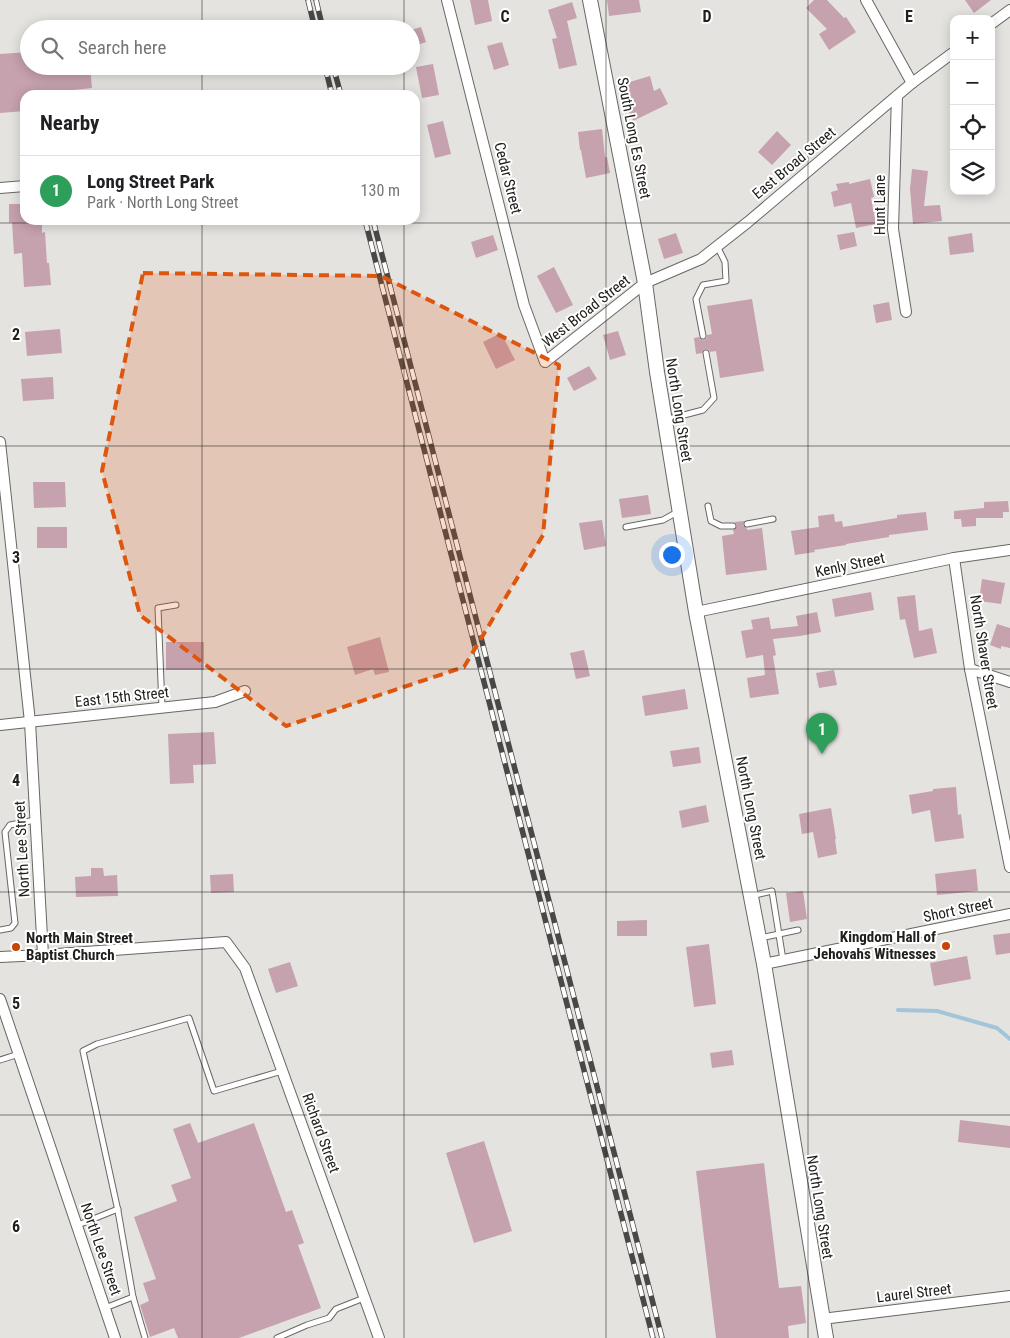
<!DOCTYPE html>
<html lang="en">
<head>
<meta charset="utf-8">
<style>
  body { margin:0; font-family:"Roboto Condensed",sans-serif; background:#f2f2f2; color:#202124 }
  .controls { position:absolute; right:15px; top:15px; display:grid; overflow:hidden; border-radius:10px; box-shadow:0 2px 12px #0003 }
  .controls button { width:45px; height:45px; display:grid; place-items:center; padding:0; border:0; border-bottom:1px solid #e0e0e0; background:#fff; color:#202124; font:25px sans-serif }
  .you { position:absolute; left:671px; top:554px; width:18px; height:18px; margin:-12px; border:4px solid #fff; border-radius:50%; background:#1a73e8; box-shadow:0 0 0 8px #1a73e833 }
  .badge { display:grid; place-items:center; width:32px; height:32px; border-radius:50%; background:#d93025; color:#fff; font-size:16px; font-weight:700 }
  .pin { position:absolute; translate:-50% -41px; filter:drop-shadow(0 1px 2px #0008) }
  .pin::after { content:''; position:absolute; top:26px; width:18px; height:15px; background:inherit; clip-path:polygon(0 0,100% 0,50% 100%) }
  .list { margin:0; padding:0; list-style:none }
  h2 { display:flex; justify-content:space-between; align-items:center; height:65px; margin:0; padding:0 20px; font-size:21px }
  h2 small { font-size:16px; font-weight:400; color:#757577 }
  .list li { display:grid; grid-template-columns:32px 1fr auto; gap:15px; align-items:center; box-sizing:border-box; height:70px; padding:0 20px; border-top:1px solid #e0e0e0 }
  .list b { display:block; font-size:19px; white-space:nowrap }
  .list p { margin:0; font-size:16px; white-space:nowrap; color:#757577 }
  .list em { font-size:16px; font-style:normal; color:#757577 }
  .icon { flex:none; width:28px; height:28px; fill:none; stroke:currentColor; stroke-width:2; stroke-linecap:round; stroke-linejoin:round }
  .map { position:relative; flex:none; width:1010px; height:1338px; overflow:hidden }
  .search { position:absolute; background:#fff; box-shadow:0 2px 12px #0003; left:20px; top:20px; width:400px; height:55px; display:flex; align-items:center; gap:12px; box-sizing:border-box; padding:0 18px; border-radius:28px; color:#757577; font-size:19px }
  .panel { position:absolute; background:#fff; box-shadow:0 2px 12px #0003; left:20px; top:90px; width:400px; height:135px; border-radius:15px }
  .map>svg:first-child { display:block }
</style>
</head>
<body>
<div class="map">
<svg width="1010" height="1338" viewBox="0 0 1010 1338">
  <rect width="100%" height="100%" fill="#e5e3df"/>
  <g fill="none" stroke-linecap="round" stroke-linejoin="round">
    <polyline stroke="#a3c5da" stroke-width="4" points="898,1010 937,1011 997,1028 1010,1039"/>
  </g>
  <g fill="#c6a1ae">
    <polygon points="470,0 488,0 492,21 475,25"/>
    <polygon points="607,0 639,0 641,12 609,16"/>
    <polygon points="814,0 827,0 844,18 846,17 856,32 829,50 819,34 827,29 806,8"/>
    <polygon points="965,0 991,0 974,13"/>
    <polygon points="572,2 577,18 567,21 577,65 559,69 552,39 557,38 548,10"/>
    <polygon points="421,27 426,42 411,47 411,30"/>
    <polygon points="502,42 509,65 494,70 487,46"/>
    <polygon points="29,52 29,66 90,66 92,88 25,95 25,111 0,113 0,54"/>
    <polygon points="433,64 439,95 422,98 416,67"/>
    <polygon points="650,76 654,91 660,88 668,104 633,121 626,105 629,103 623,84"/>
    <polygon points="443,121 451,154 435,158 427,125"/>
    <polygon points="602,129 605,157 607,157 610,173 586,178 581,150 580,150 578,132"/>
    <polygon points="777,131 791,145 772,165 758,152"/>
    <polygon points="912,169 928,171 924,206 940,205 942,221 913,224 910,189"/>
    <polygon points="870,179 874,197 871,198 876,224 856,228 851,203 834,207 831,192 838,190 836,184 849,182 849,184"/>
    <polygon points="9,204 25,204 25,220 42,220 42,233 45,232 47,263 49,263 51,285 24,287 22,253 14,254 12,222 9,223"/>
    <polygon points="854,232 857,246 840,250 837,235"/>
    <polygon points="676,233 683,253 664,259 658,239"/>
    <polygon points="972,233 974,252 950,255 948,237"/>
    <polygon points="493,235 498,250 476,258 471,242"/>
    <polygon points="554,267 573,305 556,313 537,276"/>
    <polygon points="752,299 764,371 720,378 716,351 710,352 709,350 706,349 703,350 702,353 696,354 694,338 699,337 701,340 704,340 707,338 707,335 712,334 707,306"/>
    <polygon points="889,302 892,320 876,323 873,305"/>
    <polygon points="60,329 62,353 27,356 25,332"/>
    <polygon points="618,331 626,355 610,360 603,335"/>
    <polygon points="501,333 515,360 496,369 483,342"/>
    <polygon points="589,366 597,379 574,391 567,378"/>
    <polygon points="53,377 54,399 23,401 21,379"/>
    <polygon points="33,482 65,482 66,507 34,508"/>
    <polygon points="648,495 651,514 622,518 619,499"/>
    <polygon points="1008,501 1009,512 1003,512 1003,518 976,518 976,526 962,527 961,519 954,519 954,511 984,508 984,502"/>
    <polygon points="926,512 928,530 889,535 889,537 846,544 846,545 814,550 815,552 795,555 791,531 819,527 818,516 834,514 835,522 842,521 843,527 897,518 897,515"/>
    <polygon points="602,520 606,546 584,550 579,523"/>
    <polygon points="744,521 743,525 748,530 762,528 767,570 726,575 722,536 734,534 733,530 737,526 736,523 734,522"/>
    <rect x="37" y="527" width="30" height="21"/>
    <polygon points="982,579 1005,583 1001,604 979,601"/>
    <polygon points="871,592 874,610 835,617 832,599"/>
    <polygon points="915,595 919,631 932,628 937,653 914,658 905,619 900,620 897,597"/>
    <polygon points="817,612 821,632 800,636 773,639 776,655 773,656 779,694 750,698 747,678 765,675 763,655 746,658 741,631 753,629 751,620 769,617 771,629 798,626 796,616"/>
    <polygon points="997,624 1010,628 1010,648 1001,646 1001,649 990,645"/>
    <polygon points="380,637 389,672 375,675 373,669 355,675 347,647"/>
    <rect x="166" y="642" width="38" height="28"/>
    <polygon points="584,650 590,676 576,679 570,653"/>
    <polygon points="834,670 837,685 819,688 816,673"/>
    <polygon points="685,689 688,709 645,716 642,696"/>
    <polygon points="214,732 216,764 193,765 194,783 170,784 168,734"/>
    <polygon points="699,747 701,763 673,767 670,751"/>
    <polygon points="956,787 958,815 961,814 964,838 935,842 930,810 912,814 909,795 933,791 933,789"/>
    <polygon points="706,805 709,822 682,828 679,811"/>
    <polygon points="831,808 836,839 835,839 837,854 818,858 813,832 802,834 799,814"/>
    <polygon points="91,868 103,868 104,876 117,875 118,896 76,897 75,877 91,876"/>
    <polygon points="976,869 978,891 937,895 935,874"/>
    <polygon points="233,874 234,892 211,893 210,875"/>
    <polygon points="803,891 807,919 790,922 786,893"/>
    <polygon points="647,920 647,936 617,936 617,921"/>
    <polygon points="1010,933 1010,953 996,955 993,935"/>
    <polygon points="709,944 716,1004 694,1007 686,947"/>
    <polygon points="967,956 971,979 934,986 930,963"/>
    <polygon points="290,962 298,986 276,993 268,969"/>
    <polygon points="732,1050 734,1065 712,1068 710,1053"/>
    <polygon points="960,1120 1010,1126 1010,1148 958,1142"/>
    <polygon points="190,1123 198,1143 254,1123 286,1212 292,1210 304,1243 298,1245 321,1308 239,1338 178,1338 174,1328 150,1337 140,1305 149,1301 143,1283 156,1279 134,1217 177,1201 171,1185 191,1178 173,1129"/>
    <polygon points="484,1141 512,1231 474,1243 446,1153"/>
    <polygon points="764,1163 779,1288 801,1286 806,1323 788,1326 789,1338 716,1338 696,1171"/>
  </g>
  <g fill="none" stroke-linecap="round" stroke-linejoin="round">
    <g stroke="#696764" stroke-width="7">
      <g id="lane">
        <polyline points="703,336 696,299 703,285 726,281 725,262 717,246"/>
        <polyline points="665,420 703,410 714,398 706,353"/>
        <polyline points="708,506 711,521 721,526 733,526"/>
        <polyline points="747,524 773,519"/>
        <polyline points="626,527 663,520 679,511"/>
        <polyline points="162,707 158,608 176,605"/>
        <polyline points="751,896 772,891 783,960"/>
        <polyline points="0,930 11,928 15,923 5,832 10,825 35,820"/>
        <polyline points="760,938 798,930"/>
        <polyline points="0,1060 19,1054"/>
        <polyline points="78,1225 118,1209"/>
        <polyline points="133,1297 145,1338"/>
        <polyline points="105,1308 133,1297 118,1211 83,1051 97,1044 189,1018 214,1091 282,1071"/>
        <polyline points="277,1338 307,1325 329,1318 336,1309 364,1298"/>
      </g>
    </g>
    <g stroke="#696764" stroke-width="12">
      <g id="street">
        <polyline points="447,0 524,305 545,362 645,283 701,259 748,222 912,83 954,52"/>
        <polyline points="866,0 912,83"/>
        <polyline points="991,24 1010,10"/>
        <polyline points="897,96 893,229 906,312"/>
        <polyline points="0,188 25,186"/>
        <polyline points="0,442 30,722 43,955"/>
        <polyline points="954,558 970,669 1010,867"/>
        <polyline points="696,612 954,558 1010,550"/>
        <polyline points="970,669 1010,682"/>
        <polyline points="0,725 215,702 245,691"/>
        <polyline points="0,957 43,955 226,942 245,968 379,1338"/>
        <polyline points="764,964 1010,914"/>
        <polyline points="0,999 115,1338"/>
        <polyline points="822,1319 1010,1296"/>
      </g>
    </g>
    <g stroke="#696764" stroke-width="16">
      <polyline id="secondary" points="590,0 645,283 657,372 696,612 764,964 826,1338"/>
    </g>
    <use href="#lane" stroke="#fff" stroke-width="5"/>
    <use href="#street" stroke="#fff" stroke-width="10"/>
    <use href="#secondary" stroke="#fff" stroke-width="14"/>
    <g stroke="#494846" stroke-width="5.5">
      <g id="rail">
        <polyline points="308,0 315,29"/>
        <polyline points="316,0 323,29"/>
        <polyline points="325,66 332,95"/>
        <polyline points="333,66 341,95"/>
        <polyline points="365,220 653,1338"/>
        <polyline points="373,220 662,1338"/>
      </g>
    </g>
    <use href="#rail" stroke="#fff" stroke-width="4" stroke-dasharray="11" stroke-linecap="butt"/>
  </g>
  <path fill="#de560d" fill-opacity="0.2" stroke="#de560d" stroke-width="4" stroke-dasharray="10 6" stroke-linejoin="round" d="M143,273L381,276L559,365L543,535L464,667L286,726L140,615L102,471Z"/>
  <path fill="none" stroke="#20201e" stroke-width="1" stroke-opacity="0.55" d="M202,0V29M404,0V29M606,0V1338M808,0V1338M202,66V95M404,66V95M202,220V1338M404,220V1338M0,223H1010M0,446H1010M0,669H1010M0,892H1010M0,1115H1010"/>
  <g fill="#c94304" stroke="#fff" stroke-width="2">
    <circle cx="946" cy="946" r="5"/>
    <circle cx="16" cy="947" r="5"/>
  </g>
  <g text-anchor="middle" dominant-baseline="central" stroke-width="4" stroke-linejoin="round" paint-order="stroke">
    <g font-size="15" fill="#20201e" stroke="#fff">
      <text transform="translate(634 138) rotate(79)">South Long Es Street</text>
      <text transform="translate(794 163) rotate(-40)">East Broad Street</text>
      <text transform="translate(508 178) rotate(76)">Cedar Street</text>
      <text transform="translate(880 205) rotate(-90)">Hunt Lane</text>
      <text transform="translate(586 311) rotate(-38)">West Broad Street</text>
      <text transform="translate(679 410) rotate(81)">North Long Street</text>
      <text transform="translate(850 565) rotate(-12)">Kenly Street</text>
      <text transform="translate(984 652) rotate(81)">North Shaver Street</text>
      <text transform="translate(122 697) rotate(-6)">East 15th Street</text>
      <text transform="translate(751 808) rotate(79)">North Long Street</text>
      <text transform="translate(22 849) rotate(-93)">North Lee Street</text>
      <text transform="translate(958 910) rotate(-12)">Short Street</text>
      <text transform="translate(321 1133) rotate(70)">Richard Street</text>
      <text transform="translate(820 1207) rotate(81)">North Long Street</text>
      <text transform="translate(101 1249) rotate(71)">North Lee Street</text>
      <text transform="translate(914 1293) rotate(-7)">Laurel Street</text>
    </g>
    <g font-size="15" font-weight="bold" fill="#20201e" stroke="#fff" text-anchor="end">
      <text x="936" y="937">Kingdom Hall of<tspan x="936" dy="17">Jehovahs Witnesses</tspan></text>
      <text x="26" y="938" text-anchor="start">North Main Street<tspan x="26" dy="17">Baptist Church</tspan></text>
    </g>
  </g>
  <g font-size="16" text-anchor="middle" font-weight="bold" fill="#20201e" stroke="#fff" stroke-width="4" stroke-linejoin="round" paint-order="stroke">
    <text x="505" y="22">C</text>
    <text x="707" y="22">D</text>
    <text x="909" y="22">E</text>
    <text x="16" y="340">2</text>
    <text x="16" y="563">3</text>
    <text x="16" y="786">4</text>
    <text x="16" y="1009">5</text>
    <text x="16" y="1232">6</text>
  </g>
</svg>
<div class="controls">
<button>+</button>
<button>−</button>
<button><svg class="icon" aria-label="locate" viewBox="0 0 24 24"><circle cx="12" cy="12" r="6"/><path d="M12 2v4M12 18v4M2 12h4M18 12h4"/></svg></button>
<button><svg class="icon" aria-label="layers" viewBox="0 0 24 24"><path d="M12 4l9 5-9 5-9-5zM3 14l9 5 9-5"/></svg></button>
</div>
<div class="you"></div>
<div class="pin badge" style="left:822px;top:754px;background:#2e9e5b">1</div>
<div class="search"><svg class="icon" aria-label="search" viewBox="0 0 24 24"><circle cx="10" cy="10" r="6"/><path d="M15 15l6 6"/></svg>Search here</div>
<section class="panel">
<h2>Nearby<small></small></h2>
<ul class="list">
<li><span class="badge" style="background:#2e9e5b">1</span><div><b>Long Street Park</b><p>Park · North Long Street</p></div><em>130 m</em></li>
</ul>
</section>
</div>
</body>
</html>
